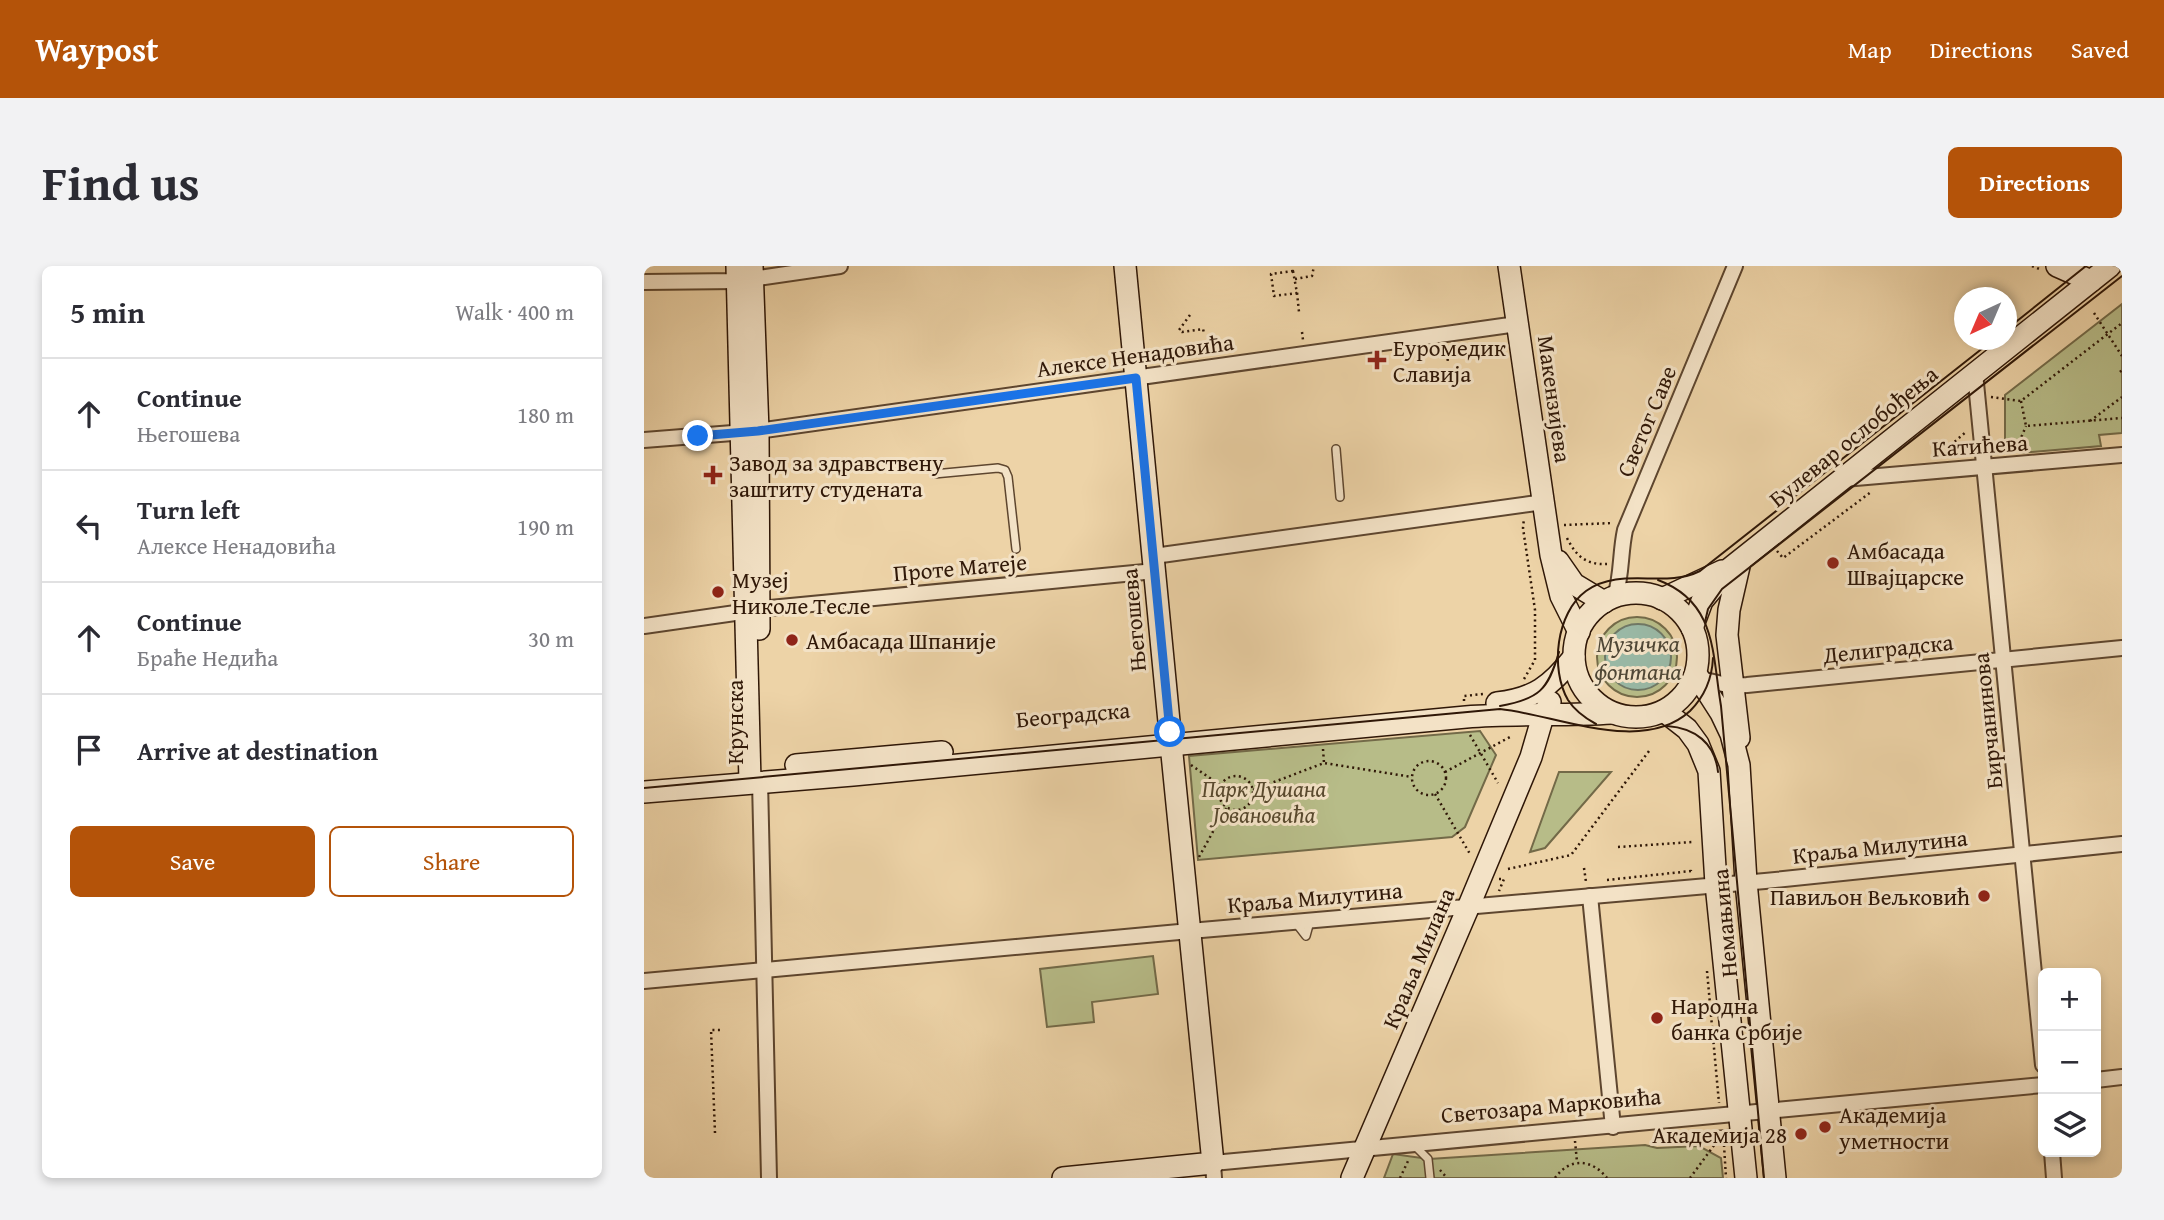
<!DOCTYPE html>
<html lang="en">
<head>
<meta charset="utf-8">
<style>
  body { margin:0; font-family:"Gentium Book Plus",serif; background:#f2f2f3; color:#2b2b33 }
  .controls { position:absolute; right:21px; bottom:21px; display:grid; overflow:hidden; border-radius:10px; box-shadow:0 4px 10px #0003 }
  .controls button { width:63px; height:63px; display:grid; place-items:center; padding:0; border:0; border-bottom:2px solid #e1e1e2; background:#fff; color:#2b2b33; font:35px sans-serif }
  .compass { position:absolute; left:1310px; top:21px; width:63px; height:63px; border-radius:50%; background:#fff; box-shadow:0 4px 10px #0003; rotate:224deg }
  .stop { position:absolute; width:21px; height:21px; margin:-16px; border:5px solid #1a73e8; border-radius:50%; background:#fff }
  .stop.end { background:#1a73e8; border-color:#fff; box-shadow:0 2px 7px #0008 }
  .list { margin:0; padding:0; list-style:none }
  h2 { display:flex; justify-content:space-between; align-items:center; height:91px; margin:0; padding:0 28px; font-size:30px }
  h2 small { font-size:23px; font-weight:400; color:#7c7c81 }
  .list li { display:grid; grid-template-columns:46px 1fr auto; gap:21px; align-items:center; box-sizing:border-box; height:112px; padding:0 28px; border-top:2px solid #e1e1e2 }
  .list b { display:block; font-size:26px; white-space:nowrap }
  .list p { margin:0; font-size:23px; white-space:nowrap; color:#7c7c81 }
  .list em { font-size:23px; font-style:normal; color:#7c7c81 }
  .actions { display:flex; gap:14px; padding:21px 28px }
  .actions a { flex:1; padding:16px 0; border:2px solid #b45309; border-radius:10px; text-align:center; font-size:24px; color:#b45309 }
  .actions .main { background:#b45309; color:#fff }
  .icon { flex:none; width:38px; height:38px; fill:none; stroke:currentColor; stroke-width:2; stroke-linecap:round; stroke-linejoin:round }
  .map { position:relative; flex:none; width:1478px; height:912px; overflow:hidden; border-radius:10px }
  header { display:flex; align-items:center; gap:42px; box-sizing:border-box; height:98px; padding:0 35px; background:#b45309; color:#fff }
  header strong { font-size:33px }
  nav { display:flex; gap:38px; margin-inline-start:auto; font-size:24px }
  .intro { display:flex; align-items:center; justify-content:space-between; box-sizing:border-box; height:168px; padding:0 42px }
  h1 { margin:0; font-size:49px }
  .button { padding:18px 32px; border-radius:10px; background:#b45309; color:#fff; font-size:24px; font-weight:700 }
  main { display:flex; gap:42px; padding:0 42px }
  aside { flex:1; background:#fff; border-radius:10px; box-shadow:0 4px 10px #0003 }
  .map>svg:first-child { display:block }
</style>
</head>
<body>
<header>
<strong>Waypost</strong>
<nav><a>Map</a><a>Directions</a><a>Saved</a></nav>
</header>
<div class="intro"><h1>Find us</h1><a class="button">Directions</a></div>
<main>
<aside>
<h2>5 min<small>Walk · 400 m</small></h2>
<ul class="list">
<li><svg class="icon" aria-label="ahead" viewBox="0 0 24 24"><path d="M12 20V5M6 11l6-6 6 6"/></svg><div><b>Continue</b><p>Његошева</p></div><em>180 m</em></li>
<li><svg class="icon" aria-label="left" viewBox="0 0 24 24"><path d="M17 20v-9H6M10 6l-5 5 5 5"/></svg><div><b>Turn left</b><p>Алексе Ненадовића</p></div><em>190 m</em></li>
<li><svg class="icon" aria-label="ahead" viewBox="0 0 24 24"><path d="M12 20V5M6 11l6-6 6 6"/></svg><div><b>Continue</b><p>Браће Недића</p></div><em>30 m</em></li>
<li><svg class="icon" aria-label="arrive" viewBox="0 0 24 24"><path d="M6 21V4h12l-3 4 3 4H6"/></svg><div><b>Arrive at destination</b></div></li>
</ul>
<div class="actions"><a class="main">Save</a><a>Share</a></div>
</aside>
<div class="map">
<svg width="1478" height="912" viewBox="0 0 1478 912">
  <rect width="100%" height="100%" fill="#edd3a7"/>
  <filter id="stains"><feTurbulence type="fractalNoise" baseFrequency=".00286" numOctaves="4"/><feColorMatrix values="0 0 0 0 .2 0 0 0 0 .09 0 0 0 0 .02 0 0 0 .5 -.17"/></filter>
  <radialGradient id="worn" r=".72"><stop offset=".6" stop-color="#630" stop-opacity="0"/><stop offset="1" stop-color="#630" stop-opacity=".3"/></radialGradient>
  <g fill="#b7bc88" stroke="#736a48" stroke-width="2">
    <polygon points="1478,38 1478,167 1455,169 1457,180 1376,187 1361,175 1361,129"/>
    <circle cx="993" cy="391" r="40"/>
    <polygon points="836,465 852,489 821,561 808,571 554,594 545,490"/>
    <polygon points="915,506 967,506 901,582 886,586"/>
    <polygon points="509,690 514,728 448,736 450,756 403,761 396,703"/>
    <polygon points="1001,879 1013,882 1055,880 1077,892 1079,912 740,912 749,888 785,893"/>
  </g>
  <circle fill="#99b8a5" stroke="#6f7866" stroke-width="2" cx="994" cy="391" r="33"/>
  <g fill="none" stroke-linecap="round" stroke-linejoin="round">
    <g stroke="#5e462f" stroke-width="10">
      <g id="lane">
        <polyline points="692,183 696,231"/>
        <polyline points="290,208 354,202 361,204 364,211 372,283"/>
        <polyline points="652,657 662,670 665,659 669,655"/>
        <polyline points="1019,873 1095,867"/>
        <polyline points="770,879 784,893 786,912"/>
      </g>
    </g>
    <g stroke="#5e462f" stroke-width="18">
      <g id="street">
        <polyline points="0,16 94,15 196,0"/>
        <polyline points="1331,107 1399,799"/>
        <polyline points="0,174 114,165 873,58"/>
        <polyline points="1200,213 1478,189"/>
        <polyline points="510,290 900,236"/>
        <path d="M971,331C978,309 976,287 981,264L1091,0"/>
        <polyline points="0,360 126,342 511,305"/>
        <polyline points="1056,413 1088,420 1103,419 1478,382"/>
        <polyline points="116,515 125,912"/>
        <polyline points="946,630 969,861"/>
        <polyline points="0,715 546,665 1121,615 1478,578"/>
        <polyline points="1452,814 1478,811"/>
        <polyline points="1408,886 1410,912"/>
        <polyline points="570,912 569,897 1399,819"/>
      </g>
    </g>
    <g stroke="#2f1707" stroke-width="24">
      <g id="secondary">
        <polyline points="93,0 106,516"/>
        <polyline points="108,0 114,165 115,363"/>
        <polyline points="481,0 526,466"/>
        <polyline points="865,0 907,289 917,330 935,366"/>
        <polyline points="1413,0 1447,15"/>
        <polyline points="914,295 930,318 960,336"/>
        <circle cx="992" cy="389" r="62"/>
        <polyline points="1018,333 1078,305"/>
        <polyline points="1048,362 1058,335 1084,304 1466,0"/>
        <polyline points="1052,408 1077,447 1087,468 1095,499 1102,616 1131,912"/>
        <path d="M853,437C890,433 907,420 930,391"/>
        <polyline points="1020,445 1043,463 1054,478 1065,505 1072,618 1102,912"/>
        <polyline points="1095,472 1083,369 1085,344 1096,296"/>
        <polyline points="152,499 298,486"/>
        <path d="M0,526L209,509L822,451C871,447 919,450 968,447"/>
        <polyline points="419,912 569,897 527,478"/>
        <polyline points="708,912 824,642 887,491 899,450 906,436"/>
      </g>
    </g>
    <g stroke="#2f1707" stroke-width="2.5" stroke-dasharray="2 3.5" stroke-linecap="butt">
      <polyline points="1388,0 1398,4"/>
      <polygon points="649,5 653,27 630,30 627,8"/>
      <polyline points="651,13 668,10 670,0"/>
      <polyline points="653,27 655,46"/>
      <polyline points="1450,47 1478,90"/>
      <polyline points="546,49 535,64 538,66 559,63 560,67"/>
      <polyline points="658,66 659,74"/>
      <polyline points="802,82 804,96"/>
      <polyline points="1476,106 1478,104"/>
      <polyline points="1347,131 1377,135 1478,57"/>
      <polyline points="1377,135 1382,160 1478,152"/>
      <polyline points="1446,155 1478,131"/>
      <polyline points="1309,177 1323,188"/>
      <polyline points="1371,186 1382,160"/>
      <polyline points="1294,190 1323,165"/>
      <polyline points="920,259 969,257"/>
      <path d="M923,272C932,290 942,299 963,298"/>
      <polyline points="1133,285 1139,292 1227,226"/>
      <polyline points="880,413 891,394 891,344 879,262 880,252"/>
      <polyline points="820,435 820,430 839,428"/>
      <polyline points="826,469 854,517"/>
      <polyline points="679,483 680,497"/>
      <circle cx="785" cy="512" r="17"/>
      <polyline points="547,499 576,519"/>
      <polyline points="801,506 866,471"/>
      <circle cx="592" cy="527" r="17"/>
      <polyline points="609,524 680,497 768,511"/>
      <polyline points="791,528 826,588"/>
      <polyline points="974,581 1048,576"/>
      <polyline points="555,591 582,542"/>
      <polyline points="940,602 942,616"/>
      <polyline points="864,603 927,589 1005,485"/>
      <polyline points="855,613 860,613 855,625"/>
      <polyline points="963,614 1047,605 1047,608"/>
      <polyline points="1063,705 1075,837"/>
      <polyline points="71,867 67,764 76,764"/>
      <polyline points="931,875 933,896"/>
      <polyline points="1080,879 1082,912"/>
      <polyline points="796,904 803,912"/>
      <polyline points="756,912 765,893"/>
      <path d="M911,912C926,891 948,893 963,912"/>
      <polyline points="1046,912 1071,878"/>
    </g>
    <use href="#lane" stroke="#f3e2c6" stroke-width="7"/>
    <use href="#street" stroke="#f3e2c6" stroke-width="14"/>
    <use href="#secondary" stroke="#f3e2c6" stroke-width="21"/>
    <g stroke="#2f1707" stroke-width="2">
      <polyline points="1363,63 1442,0"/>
      <path d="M1014,314C1073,336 1068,388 1077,440L1120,912"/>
      <polyline points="1061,356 1064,343 1078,323 1478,10"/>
      <path d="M856,440C895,433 904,424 915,386"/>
      <path d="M952,458C941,452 931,445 924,434C906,403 912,347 942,325C977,300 1020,323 1056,305L1349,74"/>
      <path d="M1023,460C1051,462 1071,477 1074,506"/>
      <path d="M0,522L856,443C913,449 998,489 1046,445C1061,430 1068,413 1069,392"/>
    </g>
  </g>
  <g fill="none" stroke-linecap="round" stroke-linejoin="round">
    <polyline stroke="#1a73e8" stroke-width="9" points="54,170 114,165 492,112 526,466"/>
  </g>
  <g fill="#8f2418" stroke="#f3e2c6" stroke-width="2.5">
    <path d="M729.5 83.5h7v7h7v7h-7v7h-7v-7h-7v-7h7z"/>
    <path d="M65.5 198.5h7v7h7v7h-7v7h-7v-7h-7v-7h7z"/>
    <circle cx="1189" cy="297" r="7"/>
    <circle cx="74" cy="326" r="7"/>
    <circle cx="148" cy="374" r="7"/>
    <circle cx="1340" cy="630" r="7"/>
    <circle cx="1013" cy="752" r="7"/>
    <circle cx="1181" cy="861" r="7"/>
    <circle cx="1157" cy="868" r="7"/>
  </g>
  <g text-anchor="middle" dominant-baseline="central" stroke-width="6" stroke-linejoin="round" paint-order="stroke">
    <g font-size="23" fill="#2f1707" stroke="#f3e2c6" text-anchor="start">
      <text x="749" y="81">Еуромедик<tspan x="749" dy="26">Славија</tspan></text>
      <text x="85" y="196">Завод за здравствену<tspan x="85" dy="26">заштиту студената</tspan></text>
      <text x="1203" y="284">Амбасада<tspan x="1203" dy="26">Швајцарске</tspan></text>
      <text x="88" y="313">Музеј<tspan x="88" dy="26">Николе Тесле</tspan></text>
      <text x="162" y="374">Амбасада Шпаније</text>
      <text x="1326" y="630" text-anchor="end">Павиљон Вељковић</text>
      <text x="1027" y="739">Народна<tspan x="1027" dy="26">банка Србије</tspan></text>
      <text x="1195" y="848">Академија<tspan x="1195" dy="26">уметности</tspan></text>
      <text x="1143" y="868" text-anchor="end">Академија 28</text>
    </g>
    <g font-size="23" fill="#2f1707" stroke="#f3e2c6">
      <text transform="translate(491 89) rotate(-8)">Алексе Ненадовића</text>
      <text transform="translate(911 133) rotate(82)">Макензијева</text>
      <text transform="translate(1002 155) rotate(-67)">Светог Саве</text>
      <text transform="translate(1209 170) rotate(-39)">Булевар ослобођења</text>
      <text transform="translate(1336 179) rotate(-4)">Катићева</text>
      <text transform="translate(316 301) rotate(-5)">Проте Матеје</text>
      <text transform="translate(489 354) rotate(-95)">Његошева</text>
      <text transform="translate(1244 382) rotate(-6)">Делиградска</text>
      <text transform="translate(429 448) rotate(-5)">Београдска</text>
      <text transform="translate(1343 455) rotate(-96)">Бирчанинова</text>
      <text transform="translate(90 456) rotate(-90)">Крунска</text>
      <text transform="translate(1236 580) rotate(-6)">Краља Милутина</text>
      <text transform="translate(671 631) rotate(-5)">Краља Милутина</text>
      <text transform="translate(1080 657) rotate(-95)">Немањина</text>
      <text transform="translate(774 692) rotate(-67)">Краља Милана</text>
      <text transform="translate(907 839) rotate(-5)">Светозара Марковића</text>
    </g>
    <g font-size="23" font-style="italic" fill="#58492e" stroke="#f3e2c6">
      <text x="620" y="522">Парк Душана<tspan x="620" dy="26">Јовановића</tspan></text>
    </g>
    <g font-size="24" font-style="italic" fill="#4f4736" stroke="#f3e2c6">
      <text x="994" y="377">Музичка<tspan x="994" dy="28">фонтана</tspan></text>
    </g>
  </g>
  <rect width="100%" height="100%" filter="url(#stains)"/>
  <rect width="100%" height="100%" fill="url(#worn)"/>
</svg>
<div class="controls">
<button>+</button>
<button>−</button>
<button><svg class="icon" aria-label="layers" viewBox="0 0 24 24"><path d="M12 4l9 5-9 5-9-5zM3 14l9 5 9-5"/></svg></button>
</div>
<svg class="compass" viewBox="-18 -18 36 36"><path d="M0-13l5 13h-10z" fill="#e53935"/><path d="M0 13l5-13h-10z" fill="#7c7c81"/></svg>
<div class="stop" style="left:526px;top:466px"></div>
<div class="stop end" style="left:54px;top:170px"></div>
</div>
</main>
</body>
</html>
